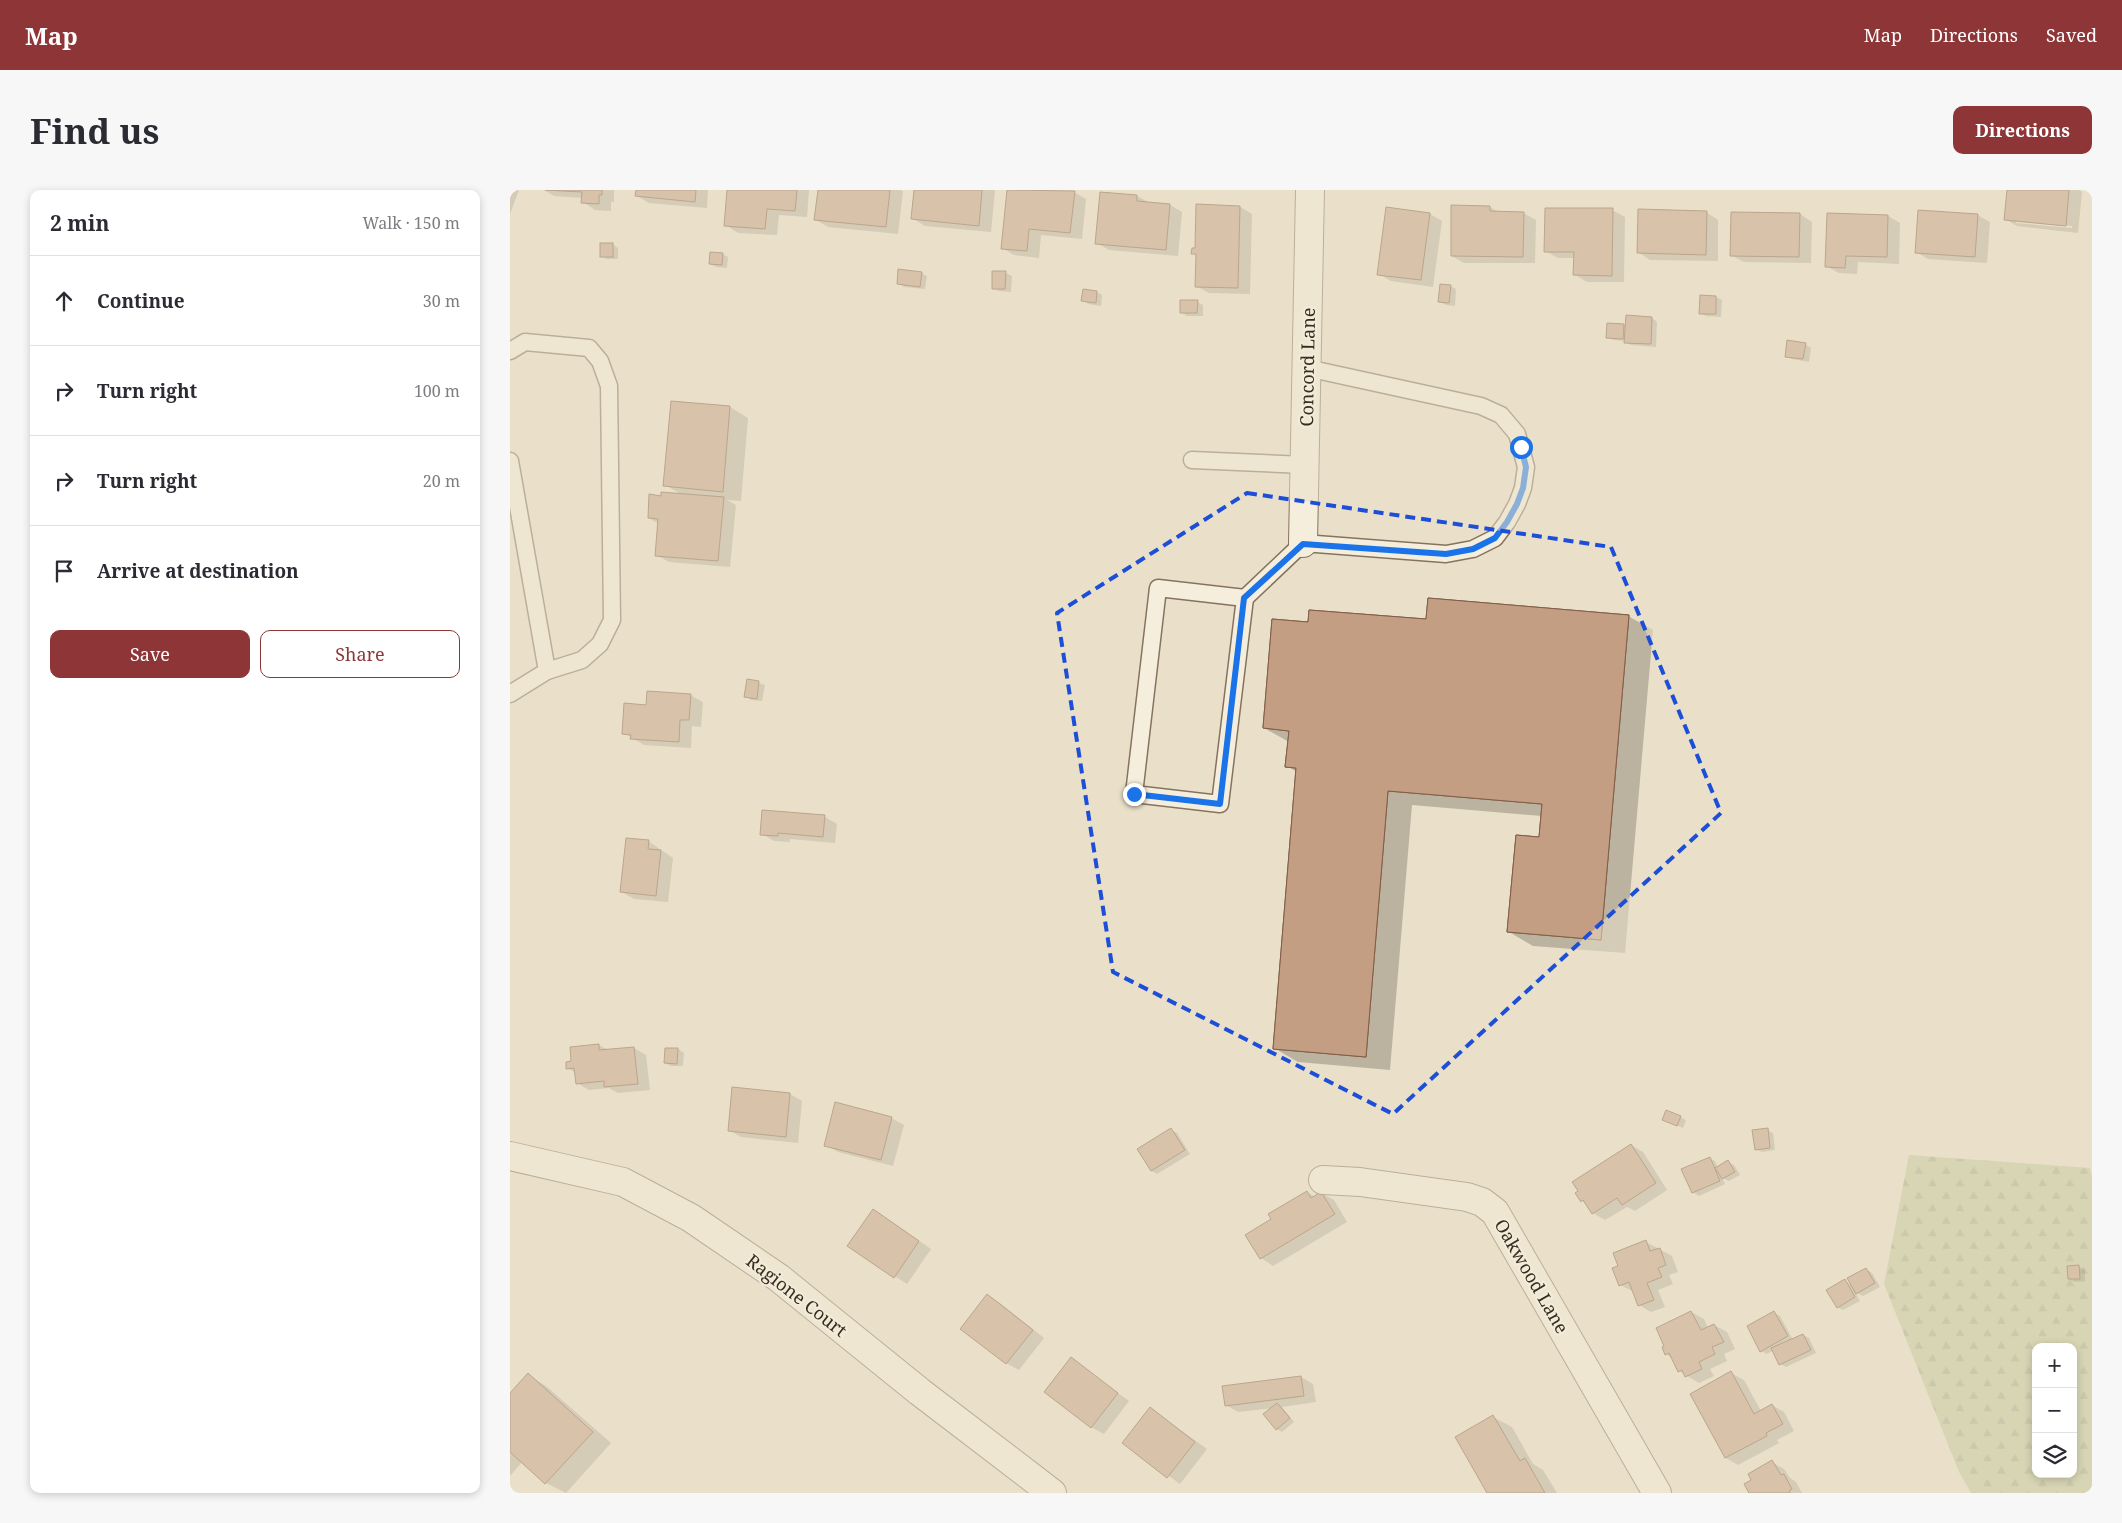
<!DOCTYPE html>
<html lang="en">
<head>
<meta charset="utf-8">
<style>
  body { margin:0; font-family:"Noto Serif",serif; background:#f7f7f7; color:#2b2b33 }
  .controls { position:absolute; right:15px; bottom:15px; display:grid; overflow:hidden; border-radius:10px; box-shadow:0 2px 8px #0003 }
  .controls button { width:45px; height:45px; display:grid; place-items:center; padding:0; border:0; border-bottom:1px solid #e1e1e2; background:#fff; color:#2b2b33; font:25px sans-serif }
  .stop { position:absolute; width:15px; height:15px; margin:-11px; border:4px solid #1a73e8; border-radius:50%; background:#fff }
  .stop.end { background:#1a73e8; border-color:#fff; box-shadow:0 1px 5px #0008 }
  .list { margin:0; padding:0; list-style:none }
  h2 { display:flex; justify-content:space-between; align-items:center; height:65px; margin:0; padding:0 20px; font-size:21px }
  h2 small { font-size:16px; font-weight:400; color:#7c7c81 }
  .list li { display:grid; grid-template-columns:32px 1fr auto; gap:15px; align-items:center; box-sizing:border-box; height:90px; padding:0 20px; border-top:1px solid #e1e1e2 }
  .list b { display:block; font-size:19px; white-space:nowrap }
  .list em { font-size:16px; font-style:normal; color:#7c7c81 }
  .actions { display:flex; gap:10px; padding:15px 20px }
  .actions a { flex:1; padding:11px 0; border:1px solid #8e3637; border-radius:10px; text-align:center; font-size:18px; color:#8e3637 }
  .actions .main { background:#8e3637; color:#fff }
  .icon { flex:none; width:28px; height:28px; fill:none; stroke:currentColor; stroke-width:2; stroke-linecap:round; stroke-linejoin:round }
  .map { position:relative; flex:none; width:1582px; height:1303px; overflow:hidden; border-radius:10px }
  header { display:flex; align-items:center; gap:30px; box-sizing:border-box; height:70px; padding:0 25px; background:#8e3637; color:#fff }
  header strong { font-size:24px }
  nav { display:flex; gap:28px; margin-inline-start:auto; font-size:18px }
  .intro { display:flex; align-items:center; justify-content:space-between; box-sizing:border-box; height:120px; padding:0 30px }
  h1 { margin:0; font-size:35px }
  .button { padding:12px 22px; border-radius:10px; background:#8e3637; color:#fff; font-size:18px; font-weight:700 }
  main { display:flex; gap:30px; padding:0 30px }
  aside { flex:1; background:#fff; border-radius:10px; box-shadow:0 2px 8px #0003 }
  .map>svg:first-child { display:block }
</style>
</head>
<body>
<header>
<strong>Map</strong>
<nav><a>Map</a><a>Directions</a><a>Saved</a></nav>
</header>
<div class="intro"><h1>Find us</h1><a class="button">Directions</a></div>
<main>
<aside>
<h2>2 min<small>Walk · 150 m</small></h2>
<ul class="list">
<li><svg class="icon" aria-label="ahead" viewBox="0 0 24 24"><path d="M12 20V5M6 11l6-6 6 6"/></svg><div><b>Continue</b></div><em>30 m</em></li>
<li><svg class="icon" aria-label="right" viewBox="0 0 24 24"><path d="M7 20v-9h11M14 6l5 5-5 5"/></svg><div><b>Turn right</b></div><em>100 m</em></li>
<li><svg class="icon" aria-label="right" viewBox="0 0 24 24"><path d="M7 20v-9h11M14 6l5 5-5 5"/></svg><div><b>Turn right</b></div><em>20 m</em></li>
<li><svg class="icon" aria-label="arrive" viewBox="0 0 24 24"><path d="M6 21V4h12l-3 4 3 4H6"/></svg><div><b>Arrive at destination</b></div></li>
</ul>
<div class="actions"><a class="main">Save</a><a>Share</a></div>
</aside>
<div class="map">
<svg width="1582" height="1303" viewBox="0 0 1582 1303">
  <defs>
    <pattern id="forest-firs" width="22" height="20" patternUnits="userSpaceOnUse" patternTransform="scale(1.25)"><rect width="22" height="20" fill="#c3c79e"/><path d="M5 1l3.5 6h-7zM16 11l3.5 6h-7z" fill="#a8ab88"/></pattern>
  </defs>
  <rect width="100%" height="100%" fill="#eae0c9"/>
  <path fill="url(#forest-firs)" fill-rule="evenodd" d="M1399,965L1580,978L1582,987V1303H1461L1449,1282L1374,1094ZM1526,1157H1563V1284H1526Z"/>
  <g fill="#0003" fill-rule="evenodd">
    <polygon points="0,0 9,0 0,24"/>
    <polygon points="34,0 104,0 104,12 101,12 101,21 85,20 73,12 73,8 44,6"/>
    <polygon points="127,0 198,0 197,18 139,13 127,6"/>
    <polygon points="218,0 299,0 297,27 269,25 267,45 228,43 216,35"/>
    <polygon points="309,0 390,0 393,1 388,44 318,37 306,30"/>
    <polygon points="405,0 485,0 481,42 415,36 402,28"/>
    <polygon points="498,0 564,2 576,9 572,49 531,45 529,68 504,65 492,58"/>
    <path d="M1498,0H1569L1572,2L1568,43L1507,36L1495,29ZM1506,30L1562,36V38L1506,33Z"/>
    <polygon points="627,6 640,13 660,15 672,22 668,66 599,60 587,53"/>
    <polygon points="730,17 742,24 740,104 699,103 686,96 687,66 682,63"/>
    <polygon points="980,17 990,23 1013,23 1026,30 1025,73 954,73 942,66"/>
    <polygon points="1102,20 1115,27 1114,92 1077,92 1065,85 1065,68 1048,68 1035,61"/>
    <polygon points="1196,22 1208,30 1208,71 1140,70 1128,62"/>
    <polygon points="920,24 932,31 923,97 881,91 869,84"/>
    <polygon points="1290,24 1302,32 1301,73 1234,72 1221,65"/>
    <polygon points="1318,24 1378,26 1390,33 1389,74 1348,72 1347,84 1329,83 1316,76"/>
    <polygon points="1467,25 1480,32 1477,73 1418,69 1406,62"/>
    <polygon points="102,54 108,58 108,69 97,69 91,66"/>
    <polygon points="212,64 218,67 217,78 206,77 200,74"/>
    <polygon points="411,83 417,86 415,99 394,97 388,93"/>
    <polygon points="496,83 502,86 501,102 489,101 483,98"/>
    <polygon points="940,96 946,99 945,116 936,115 930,112"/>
    <polygon points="587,102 592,105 591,116 578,114 573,110"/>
    <polygon points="1191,107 1206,107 1212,110 1211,127 1196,126 1190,123"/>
    <polygon points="687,112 693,115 693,126 677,126 671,122"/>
    <polygon points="1142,128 1147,132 1146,157 1121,155 1116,151 1103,150 1097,147 1114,135 1117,137"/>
    <polygon points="1295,154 1301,158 1299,172 1282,169 1276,166"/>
    <polygon points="162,212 220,217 238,228 231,311 217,310 226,315 220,377 159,372 146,365 149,334 139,328 171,304 155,295"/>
    <polygon points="1118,426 1143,440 1115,763 1023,756 999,742 1030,649 1032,626 902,615 880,880 788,872 764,858 787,582 777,576 779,552 754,538 799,434"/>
    <polygon points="238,490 255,495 252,511 241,510 236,506"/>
    <polygon points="180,505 193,512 191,537 182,536 181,558 134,555 114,543 137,516"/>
    <polygon points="315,627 327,634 325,653 280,649 280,652 264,651 252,644"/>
    <polygon points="138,651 163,668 158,712 124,709 112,702"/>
    <polygon points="89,855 98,860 124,858 136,865 140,900 108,903 99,898 79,900 67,893 66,883 57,878 63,873 62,858"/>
    <polygon points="168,859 174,863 173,876 161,876 155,873"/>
    <polygon points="280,904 292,911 288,953 231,947 219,940"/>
    <polygon points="1156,921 1176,930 1173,938 1159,932"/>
    <polygon points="381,928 394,935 383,976 328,962 316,955"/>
    <polygon points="661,940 667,943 680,964 647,984 642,981"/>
    <polygon points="1257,940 1263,943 1265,960 1252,962 1246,959"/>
    <polygon points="1121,955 1133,962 1157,1000 1125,1021 1117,1017 1095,1030 1083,1023 1066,1003"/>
    <polygon points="1200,968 1205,971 1208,978 1218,972 1224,975 1230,985 1219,991 1212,988 1215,994 1189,1006 1183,1002"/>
    <polygon points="797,1002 805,1007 811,1003 824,1010 837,1032 763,1076 751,1068 763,1030"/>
    <polygon points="376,1028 421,1059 397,1094 339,1056"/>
    <polygon points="1136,1052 1162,1066 1168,1082 1159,1085 1163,1094 1148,1100 1155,1117 1141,1122 1129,1115 1124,1102 1110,1095 1110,1076"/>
    <polygon points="1569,1077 1575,1080 1575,1091 1565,1092 1559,1089"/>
    <polygon points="1356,1079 1362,1083 1370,1097 1353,1106 1345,1102 1350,1111 1333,1120 1327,1117 1335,1091 1342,1095"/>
    <polygon points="478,1106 490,1113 534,1148 509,1180 496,1173"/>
    <polygon points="1181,1122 1194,1129 1198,1138 1204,1135 1217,1142 1225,1159 1214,1164 1217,1171 1200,1179 1204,1186 1189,1193 1169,1181 1163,1169 1156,1164"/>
    <polygon points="1264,1123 1270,1126 1283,1150 1293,1145 1299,1148 1306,1163 1276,1177 1270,1174 1264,1160 1257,1164 1251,1161"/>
    <polygon points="561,1169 619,1211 594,1244 581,1237"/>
    <polygon points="1221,1183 1234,1190 1251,1221 1262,1215 1274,1222 1284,1241 1267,1250 1269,1253 1228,1275 1216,1268 1181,1204"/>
    <polygon points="18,1185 36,1196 101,1253 56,1303 36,1293 12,1272 0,1286 0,1205"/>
    <polygon points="791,1187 803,1194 806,1212 772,1217 784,1232 772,1242 767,1239 764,1218 728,1222 716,1215"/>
    <polygon points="640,1218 697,1259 670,1294 614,1253"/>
    <polygon points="983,1227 1002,1237 1023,1274 1033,1280 1047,1303 978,1303"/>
    <polygon points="1262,1272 1274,1279 1280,1288 1286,1292 1292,1303 1242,1303"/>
  </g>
  <g fill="#c49e83" stroke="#815e48" fill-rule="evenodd">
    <polygon points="35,0 92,0 92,5 89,5 89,14 71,13 72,2"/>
    <polygon points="126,0 186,0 185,12 125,6"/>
    <polygon points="217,0 287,0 285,21 257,19 255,39 214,36"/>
    <polygon points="308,0 380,0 376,37 304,30"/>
    <polygon points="404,0 472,0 469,36 401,29"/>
    <polygon points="497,0 565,1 560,43 519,39 517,61 491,59"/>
    <polygon points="1497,0 1559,0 1556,36 1494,30"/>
    <polygon points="590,2 627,5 627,11 660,14 656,60 585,54"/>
    <polygon points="686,14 730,16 728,98 685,97 686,64 681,64 682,58 685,58"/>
    <polygon points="941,15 980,16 980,21 1014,22 1013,67 941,66"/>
    <polygon points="876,17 920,23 911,90 867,85"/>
    <polygon points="1035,18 1103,18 1102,86 1063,85 1064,62 1034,62"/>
    <polygon points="1128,19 1197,21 1196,65 1127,63"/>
    <polygon points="1408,20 1468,24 1465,67 1405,63"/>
    <polygon points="1221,22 1290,23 1289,67 1220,66"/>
    <polygon points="1317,23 1378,25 1377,67 1336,66 1335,78 1315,77"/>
    <rect x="90" y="53" width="13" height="14"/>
    <polygon points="200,62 213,63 212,75 199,74"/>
    <polygon points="388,79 412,82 410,97 387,94"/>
    <polygon points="482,81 496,81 495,99 482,99"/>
    <polygon points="930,94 941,95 939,113 928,112"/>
    <polygon points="573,99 587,101 586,113 571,111"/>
    <polygon points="1190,105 1206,106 1206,124 1189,124"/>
    <polygon points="670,110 688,110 687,123 670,123"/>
    <polygon points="1116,125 1142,127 1141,154 1114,153"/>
    <polygon points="1097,133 1114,134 1113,149 1096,148"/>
    <polygon points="1277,150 1296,153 1293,169 1275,167"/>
    <polygon points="161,211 220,216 213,302 153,296"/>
    <polygon points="151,302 214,307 208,371 145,366 148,329 138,328 139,304 151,306"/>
    <path d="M918,408L1119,425L1091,750L997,742L1006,645L1029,647L1032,614L878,601L856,867L763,859L786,578L775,577L779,541L753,538L762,429L798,432L799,420L916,429ZM916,464L1008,472L1000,559L909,550Z"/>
    <polygon points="918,408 1119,425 1091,750 997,742 1006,645 1029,647 1032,614 878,601 856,867 763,859 786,578 775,577 779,541 753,538 762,429 798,432 799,420 916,429"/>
    <polygon points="237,489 249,491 247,509 234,507"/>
    <polygon points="137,501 181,504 179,530 170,530 169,552 120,549 121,545 112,544 114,513 136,515"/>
    <polygon points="252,620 315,625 313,647 268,643 268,646 250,645"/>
    <polygon points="116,648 139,650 138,659 151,660 146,706 110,702"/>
    <polygon points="89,854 89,860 124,857 128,894 94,897 94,891 66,894 64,878 56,879 56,872 61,871 60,857"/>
    <polygon points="155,858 168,858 167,874 154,873"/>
    <polygon points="222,897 280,903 276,947 218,941"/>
    <polygon points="325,912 382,927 371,970 314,956"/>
    <polygon points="1156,920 1171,926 1167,936 1152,930"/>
    <polygon points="661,938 675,960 641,981 627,959"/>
    <polygon points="1258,938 1260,958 1245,960 1242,940"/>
    <polygon points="1121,954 1146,993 1112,1015 1107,1008 1082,1024 1073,1010 1071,1012 1065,1003 1068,1001 1062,992"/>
    <polygon points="1200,967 1210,991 1182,1003 1171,979"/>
    <polygon points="1218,970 1225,982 1212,989 1205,978"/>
    <polygon points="797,1001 801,1008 811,1002 825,1024 750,1069 735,1045 761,1029 758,1024"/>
    <polygon points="363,1019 409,1051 384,1088 337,1056"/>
    <polygon points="1136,1050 1140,1061 1150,1058 1156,1075 1148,1078 1152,1087 1137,1093 1144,1110 1128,1116 1119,1092 1109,1096 1102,1078 1108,1076 1103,1063"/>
    <polygon points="1569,1075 1570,1089 1558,1089 1557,1076"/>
    <polygon points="1356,1078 1365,1093 1346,1104 1337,1088"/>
    <polygon points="1335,1089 1345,1107 1327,1118 1316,1100"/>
    <polygon points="477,1104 523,1140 496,1174 450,1139"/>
    <polygon points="1181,1121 1191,1140 1204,1134 1214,1152 1202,1157 1205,1164 1189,1172 1192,1179 1175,1187 1172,1180 1168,1182 1159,1163 1155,1165 1152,1157 1154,1156 1146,1138"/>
    <polygon points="1264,1121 1278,1146 1250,1162 1237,1136"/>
    <polygon points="1293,1144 1301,1160 1269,1175 1261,1158"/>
    <polygon points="561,1167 608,1203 581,1238 534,1202"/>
    <polygon points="1221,1181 1244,1224 1262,1214 1273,1234 1256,1243 1257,1246 1215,1268 1180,1204"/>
    <polygon points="18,1183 83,1242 35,1294 0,1262 0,1203"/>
    <polygon points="791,1186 794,1206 715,1216 712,1196"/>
    <polygon points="767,1213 780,1228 766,1240 753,1224"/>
    <polygon points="640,1217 685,1252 657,1288 612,1253"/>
    <polygon points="983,1225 1010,1271 1015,1268 1035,1303 977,1303 945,1247"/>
    <polygon points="1262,1270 1271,1285 1274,1284 1282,1299 1279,1301 1280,1303 1239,1303 1234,1294 1241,1290 1238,1284"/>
  </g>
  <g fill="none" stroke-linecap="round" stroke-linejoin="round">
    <g stroke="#857360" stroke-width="19">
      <g id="lane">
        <polyline points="0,161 15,152 79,158 90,171 99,196 102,430 90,454 72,470 37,481 0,504"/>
        <polyline points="682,270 794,275"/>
        <polyline points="0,271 37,481"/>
        <polygon points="648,398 735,408 710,614 624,604"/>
        <polyline points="735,408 793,353 936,364 963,359 985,348 997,332 1007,314 1013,298 1016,277 1007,244 991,225 971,216 797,178"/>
      </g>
    </g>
    <g stroke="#857360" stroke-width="30">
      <g id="street">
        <polyline points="793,353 800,0"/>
        <polyline points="0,966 113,992 181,1028 269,1088 410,1202 542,1303"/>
        <polyline points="813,990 850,992 957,1007 972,1012 985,1022 1147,1303"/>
      </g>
    </g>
    <use href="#lane" stroke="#f6eedc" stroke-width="16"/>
    <use href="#street" stroke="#f6eedc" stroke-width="28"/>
  </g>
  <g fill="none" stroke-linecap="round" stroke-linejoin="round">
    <polyline stroke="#1a73e8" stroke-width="6" points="624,604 710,614 734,408 793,354 936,364 963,359 985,348 997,332 1007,314 1013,298 1016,277 1011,257"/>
  </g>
  <path d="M0 0H1582V1303H0ZM737,303L1101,357L1211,623L883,924L603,782L547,423Z" fill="#eae0c9" fill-opacity=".55" fill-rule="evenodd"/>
  <path fill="none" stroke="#1d4ed8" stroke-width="4" stroke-dasharray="10 6" stroke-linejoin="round" d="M737,303L1101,357L1211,623L883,924L603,782L547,423Z"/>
  <g text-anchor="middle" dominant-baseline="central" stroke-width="4.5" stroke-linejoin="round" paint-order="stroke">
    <g font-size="18" fill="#372c22" stroke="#f2ebd8">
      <text transform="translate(797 177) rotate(-89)">Concord Lane</text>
      <text transform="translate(1022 1086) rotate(60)">Oakwood Lane</text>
      <text transform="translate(287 1105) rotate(38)">Ragione Court</text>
    </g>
  </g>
</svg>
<div class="controls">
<button>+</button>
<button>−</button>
<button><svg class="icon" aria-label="layers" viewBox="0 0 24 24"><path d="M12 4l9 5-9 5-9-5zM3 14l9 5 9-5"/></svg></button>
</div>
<div class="stop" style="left:1011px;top:257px"></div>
<div class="stop end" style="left:624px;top:604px"></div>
</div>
</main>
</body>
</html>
